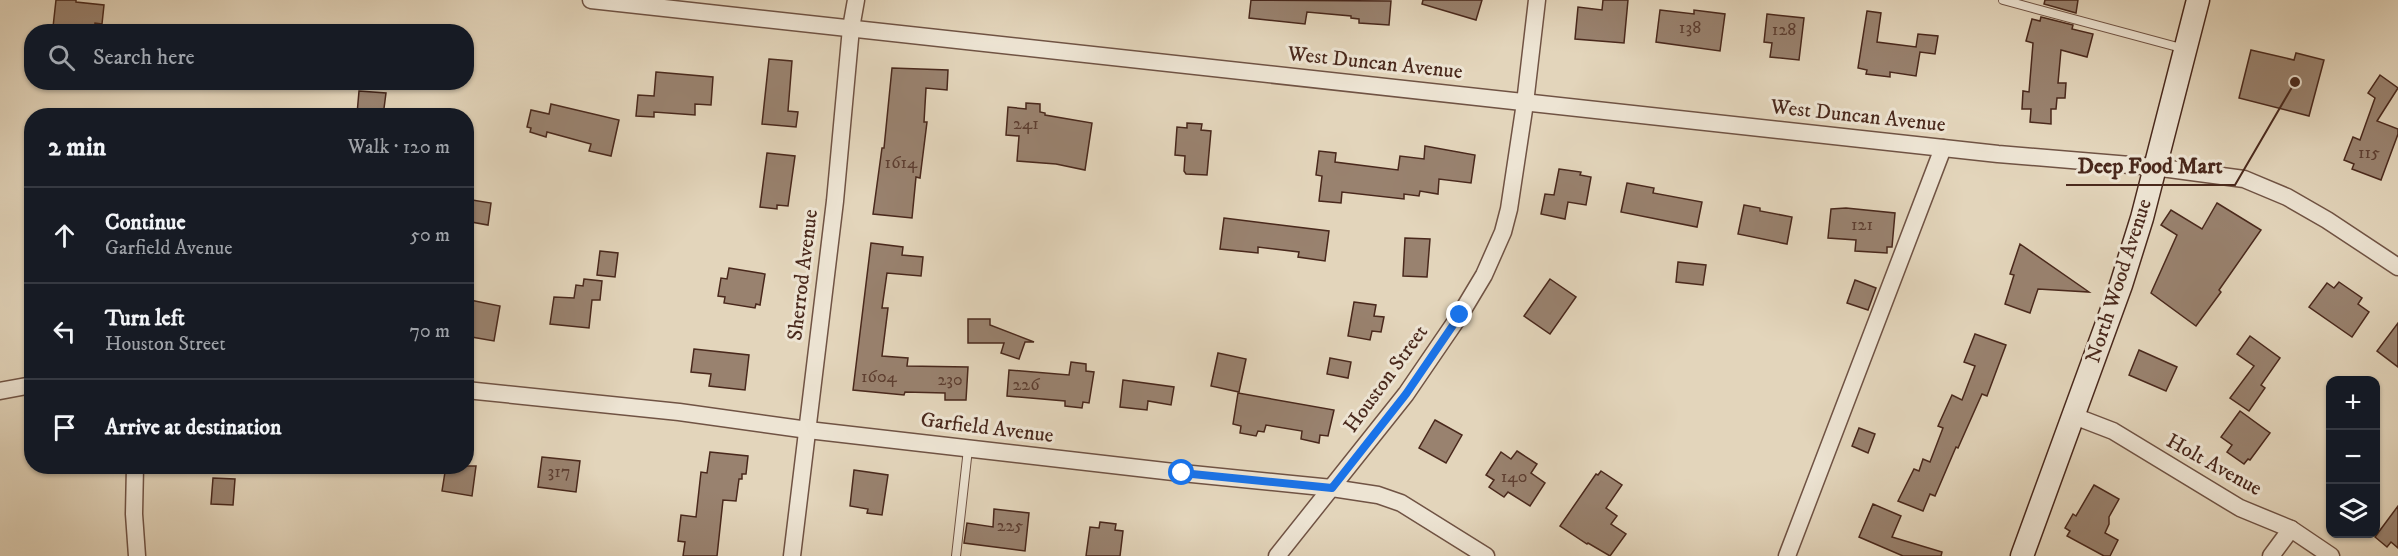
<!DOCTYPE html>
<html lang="en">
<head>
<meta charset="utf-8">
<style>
  body { margin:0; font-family:"IM FELL DW Pica",serif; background:#20242c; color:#f1f3f6 }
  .controls { position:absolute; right:18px; bottom:18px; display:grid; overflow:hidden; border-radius:12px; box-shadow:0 2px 4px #0004 }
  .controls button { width:54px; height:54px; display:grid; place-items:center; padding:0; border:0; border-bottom:2px solid #363941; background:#171b24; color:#f1f3f6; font:30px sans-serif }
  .stop { position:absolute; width:18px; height:18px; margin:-14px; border:4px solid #1a73e8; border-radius:50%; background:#fff }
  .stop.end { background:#1a73e8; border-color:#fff; box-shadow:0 2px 6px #0008 }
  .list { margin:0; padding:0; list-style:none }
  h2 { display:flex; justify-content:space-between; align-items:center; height:78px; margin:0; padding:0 24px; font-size:26px }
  h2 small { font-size:20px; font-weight:400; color:#9ea1a6 }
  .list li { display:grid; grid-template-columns:39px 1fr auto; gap:18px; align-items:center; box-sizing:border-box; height:96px; padding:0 24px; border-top:2px solid #363941 }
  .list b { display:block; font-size:22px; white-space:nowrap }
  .list p { margin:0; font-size:20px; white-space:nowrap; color:#9ea1a6 }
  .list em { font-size:20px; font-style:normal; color:#9ea1a6 }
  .icon { flex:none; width:33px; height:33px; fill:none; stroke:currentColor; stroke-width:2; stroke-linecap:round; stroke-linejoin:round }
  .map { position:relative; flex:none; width:2398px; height:556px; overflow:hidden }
  .search { position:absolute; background:#171b24; box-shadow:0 2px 4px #0004; left:24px; top:24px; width:450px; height:66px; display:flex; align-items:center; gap:15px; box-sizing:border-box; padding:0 21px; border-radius:24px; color:#9ea1a6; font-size:22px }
  .panel { position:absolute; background:#171b24; box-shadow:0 2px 4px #0004; left:24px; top:108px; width:450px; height:366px; border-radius:24px }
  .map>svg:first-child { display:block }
</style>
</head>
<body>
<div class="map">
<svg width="2398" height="556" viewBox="0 0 2398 556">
  <rect width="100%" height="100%" fill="#e3d5bb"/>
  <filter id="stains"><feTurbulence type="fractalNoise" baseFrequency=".00333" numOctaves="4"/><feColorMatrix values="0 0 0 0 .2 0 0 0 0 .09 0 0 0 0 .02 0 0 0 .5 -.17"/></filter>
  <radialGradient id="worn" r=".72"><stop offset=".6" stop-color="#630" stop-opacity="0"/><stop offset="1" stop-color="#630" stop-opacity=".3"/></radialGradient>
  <g fill="#99826f" stroke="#49281c" stroke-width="1.5">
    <polygon points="56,0 76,0 76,2 104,5 102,24 95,23 94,32 73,32 73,30 53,27"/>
    <polygon points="1251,0 1391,1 1389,25 1359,23 1359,19 1351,18 1351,16 1307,12 1305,24 1249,18"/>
    <polygon points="1423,0 1482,0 1476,20 1422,4"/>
    <polygon points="1603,0 1628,0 1624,43 1575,39 1578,7 1602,10"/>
    <polygon points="2045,0 2078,0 2076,13 2044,4"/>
    <polygon points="1660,10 1694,14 1694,10 1725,14 1720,51 1656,42"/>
    <polygon points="1867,11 1881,13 1877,42 1916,47 1918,34 1938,36 1935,54 1920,52 1916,76 1890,72 1890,77 1866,74 1867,70 1858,68"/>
    <polygon points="1767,14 1804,18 1799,60 1770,57 1772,43 1764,42"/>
    <polygon points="2041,17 2073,25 2072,29 2093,34 2087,57 2061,50 2058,83 2066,83 2065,98 2057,98 2056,109 2051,109 2051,124 2030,122 2031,109 2022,109 2023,91 2029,92 2033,43 2026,41 2032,19 2040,21"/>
    <polygon points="2251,50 2294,60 2296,53 2324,60 2309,116 2239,98"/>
    <polygon points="769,59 792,61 788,111 798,112 796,127 762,124"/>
    <polygon points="892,68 948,70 947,90 926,88 924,122 927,122 920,178 916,177 912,218 873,214 882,148 884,148"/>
    <polygon points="656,72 713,77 711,105 695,104 695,115 654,112 654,117 636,116 638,95 654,96"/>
    <polygon points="2380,75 2398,88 2377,121 2398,129 2398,134 2381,180 2352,169 2354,164 2344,160 2353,137 2360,140 2375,98 2368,93"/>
    <polygon points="359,91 386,93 383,116 357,114"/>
    <polygon points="1026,103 1040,104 1040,112 1045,113 1045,115 1092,123 1085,170 1056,164 1017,161 1019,136 1006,135 1008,107 1026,109"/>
    <polygon points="551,104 619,120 611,156 589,151 591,144 547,132 546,137 530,132 531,128 527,127 531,110 549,114"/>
    <polygon points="1187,123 1202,124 1201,130 1211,131 1207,175 1186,174 1184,171 1185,156 1175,155 1177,127 1187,128"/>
    <polygon points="1425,146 1475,155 1471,183 1439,179 1438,194 1420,191 1419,196 1404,194 1404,199 1342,192 1341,203 1319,201 1322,176 1316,175 1319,151 1336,153 1335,162 1398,170 1400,156 1424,159"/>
    <polygon points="767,153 795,156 788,206 777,205 777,209 760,207"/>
    <polygon points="1559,169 1581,172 1580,175 1591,177 1586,205 1568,202 1565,219 1541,214 1545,194 1554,195"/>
    <polygon points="1627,183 1654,188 1653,193 1702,202 1697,227 1621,212"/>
    <polygon points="466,199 491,203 488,225 466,221"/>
    <polygon points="2217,203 2261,230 2219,290 2221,292 2196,326 2151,293 2177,235 2161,225 2171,210 2202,229"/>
    <polygon points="1744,205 1760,208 1760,211 1792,217 1787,244 1738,234"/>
    <polygon points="1846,208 1895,213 1892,247 1887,247 1887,253 1855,251 1856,240 1828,238 1831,209"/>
    <polygon points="1224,218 1329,231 1325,261 1298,257 1299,252 1258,247 1258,253 1220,249"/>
    <polygon points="1405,238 1430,239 1427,277 1403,276"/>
    <polygon points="871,243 903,247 902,255 923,257 921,276 887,273 882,308 888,308 882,356 908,358 907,366 968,367 966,400 945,400 945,393 905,392 904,395 853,390"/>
    <polygon points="2020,244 2089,292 2038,289 2030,313 2005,304 2014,275 2010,274"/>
    <polygon points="600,251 618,253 615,277 597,275"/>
    <polygon points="1678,262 1706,265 1703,285 1676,282"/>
    <polygon points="729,268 765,274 760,305 756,304 755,308 724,303 725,297 718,296 721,278 727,279"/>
    <polygon points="584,279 602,281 600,300 592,300 589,328 550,324 554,297 574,298 576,285 583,286"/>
    <polygon points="1550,279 1576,297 1550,334 1524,316"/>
    <polygon points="1855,280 1876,288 1868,310 1847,303"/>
    <polygon points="2339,282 2362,298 2358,304 2369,312 2352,337 2309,307 2327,283 2334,288"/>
    <polygon points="470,300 500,306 494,341 466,336 466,319"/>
    <polygon points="1354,302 1376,305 1374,316 1384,317 1381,332 1372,331 1370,340 1348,336"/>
    <polygon points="968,319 990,319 990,325 1034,342 1025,342 1019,359 1001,353 1004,343 968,343"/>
    <polygon points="2398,323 2398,367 2377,351"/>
    <polygon points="1975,334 2006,345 1987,396 1982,394 1958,448 1956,447 1935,496 1930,494 1923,511 1898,501 1914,469 1919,471 1923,459 1930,462 1943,428 1938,426 1952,395 1962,400 1975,366 1964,362"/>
    <polygon points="2250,336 2280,358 2261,385 2265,388 2249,411 2230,398 2254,366 2237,354"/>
    <polygon points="694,349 749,355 745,390 709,386 711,374 691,372"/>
    <polygon points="2139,350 2177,367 2166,391 2129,375"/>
    <polygon points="1218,353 1246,359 1239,392 1211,386"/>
    <polygon points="1330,358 1351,362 1348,378 1327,374"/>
    <polygon points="1071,362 1086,364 1086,371 1094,372 1089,403 1083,402 1082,408 1065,406 1065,401 1007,396 1009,370 1069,375"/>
    <polygon points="1123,380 1174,387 1171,405 1148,401 1147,410 1120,407"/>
    <polygon points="1238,393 1334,410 1328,436 1320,435 1319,443 1301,439 1302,431 1266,425 1264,432 1258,431 1256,436 1240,433 1241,426 1233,424"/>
    <polygon points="2240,411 2270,433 2250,460 2248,459 2244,464 2227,452 2232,445 2221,437"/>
    <polygon points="1435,420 1462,435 1446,463 1419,448"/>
    <polygon points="1859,428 1875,434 1868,453 1852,446"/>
    <polygon points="1517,451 1537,464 1531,473 1545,483 1530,506 1508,492 1504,497 1489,487 1494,480 1486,475 1501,452 1511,459"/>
    <polygon points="710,452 748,456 746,474 742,474 742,479 739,479 736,501 723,500 717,556 683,556 685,542 678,541 681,515 696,517 701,472 707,473"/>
    <polygon points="542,457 580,461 576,492 538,487"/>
    <polygon points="446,466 476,466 472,496 442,491"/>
    <polygon points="854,470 888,475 882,515 867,513 868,509 850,506"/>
    <polygon points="1601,471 1622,485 1606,508 1617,516 1611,524 1626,534 1610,556 1588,543 1587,544 1560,526 1596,474 1598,475"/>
    <polygon points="213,478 235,479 233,505 211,504"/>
    <polygon points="2094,485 2119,499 2109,517 2109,524 2105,533 2118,540 2110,556 2104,556 2067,536 2070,531 2065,528 2073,514 2076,516"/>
    <polygon points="1873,504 1901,516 1892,537 1942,552 1941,556 1903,556 1859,537"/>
    <polygon points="2398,506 2398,548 2391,542 2387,547 2375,537"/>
    <polygon points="994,509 1029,513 1025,551 964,543 967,523 993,527"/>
    <polygon points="1100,522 1116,524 1115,530 1123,531 1120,556 1086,556 1090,527 1099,528"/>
  </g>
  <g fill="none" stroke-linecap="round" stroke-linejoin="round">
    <g stroke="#705344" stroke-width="10">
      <g id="lane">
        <polyline points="2003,0 2185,49"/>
        <polyline points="956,556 968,449"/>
      </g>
    </g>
    <g stroke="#705344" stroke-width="19">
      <g id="street">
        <polyline points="591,0 1998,154 2154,167 2244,179 2287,197 2327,220 2398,267"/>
        <polyline points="466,390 679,412 808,430 1182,473 1332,488 1378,495 1401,503 1486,556"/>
        <polyline points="0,391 32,385"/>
        <polyline points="2074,416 2113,431 2240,508 2291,529 2331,556"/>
        <polyline points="135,466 134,514 137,556"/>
        <polyline points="792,556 835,201 851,28 856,0"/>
        <polyline points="1277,556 1406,394 1460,315 1484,275 1503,232 1509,209 1525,103 1537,0"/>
        <polyline points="1787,556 1943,148"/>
        <polyline points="2271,556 2291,529"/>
      </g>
    </g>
    <g stroke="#49281c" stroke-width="25">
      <polyline id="secondary" points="2022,556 2121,285 2142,218 2198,0"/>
    </g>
    <use href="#lane" stroke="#ede4d3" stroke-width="8"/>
    <use href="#street" stroke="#ede4d3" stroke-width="16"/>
    <use href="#secondary" stroke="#ede4d3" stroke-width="22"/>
  </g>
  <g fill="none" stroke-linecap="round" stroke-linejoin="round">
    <polyline stroke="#1a73e8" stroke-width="8" points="1182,473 1332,488 1406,394 1460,315"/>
  </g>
  <g text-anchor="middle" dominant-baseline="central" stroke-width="6" stroke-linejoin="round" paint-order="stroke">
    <g font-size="18" fill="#5d3e31">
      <text x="1690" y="28">138</text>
      <text x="1784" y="30">128</text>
      <text x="1026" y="124">241</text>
      <text x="2369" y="153">115</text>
      <text x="901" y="163">1614</text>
      <text x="1862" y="225">121</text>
      <text x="879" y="377">1604</text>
      <text x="950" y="380">230</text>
      <text x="1026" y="385">226</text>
      <text x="559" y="472">317</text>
      <text x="1514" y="477">140</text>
      <text x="1010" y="526">225</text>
    </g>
    <g font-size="21" fill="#49281c" stroke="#ede4d3">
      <text transform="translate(1375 63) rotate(6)">West Duncan Avenue</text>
      <text transform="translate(1858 116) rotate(6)">West Duncan Avenue</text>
      <text transform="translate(803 275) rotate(-83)">Sherrod Avenue</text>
      <text transform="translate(2119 281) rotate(-72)">North Wood Avenue</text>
      <text transform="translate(1386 379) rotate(-54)">Houston Street</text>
      <text transform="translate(987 428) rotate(7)">Garfield Avenue</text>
      <text transform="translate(2214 465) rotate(29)">Holt Avenue</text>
    </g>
  </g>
  <path fill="none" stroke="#49281c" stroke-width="2" d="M2295 82L2235 185H2066"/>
  <circle fill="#49281c" stroke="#ede4d3" stroke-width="2" cx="2295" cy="82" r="6"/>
  <g font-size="22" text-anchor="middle" font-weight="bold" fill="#49281c" stroke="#ede4d3" stroke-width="6" stroke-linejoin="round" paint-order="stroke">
    <text x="2150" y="173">Deep Food Mart</text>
  </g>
  <rect width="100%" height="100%" filter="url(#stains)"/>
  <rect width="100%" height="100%" fill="url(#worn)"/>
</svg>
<div class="controls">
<button>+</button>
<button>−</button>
<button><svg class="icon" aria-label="layers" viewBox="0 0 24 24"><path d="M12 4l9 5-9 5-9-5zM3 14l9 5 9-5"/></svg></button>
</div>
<div class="stop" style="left:1182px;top:473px"></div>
<div class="stop end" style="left:1460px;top:315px"></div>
<div class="search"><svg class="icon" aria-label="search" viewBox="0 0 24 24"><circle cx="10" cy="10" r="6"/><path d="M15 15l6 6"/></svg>Search here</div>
<section class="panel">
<h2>2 min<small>Walk · 120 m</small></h2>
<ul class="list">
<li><svg class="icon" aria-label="ahead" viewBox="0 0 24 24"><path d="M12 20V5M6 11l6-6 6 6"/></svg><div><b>Continue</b><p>Garfield Avenue</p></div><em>50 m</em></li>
<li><svg class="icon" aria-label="left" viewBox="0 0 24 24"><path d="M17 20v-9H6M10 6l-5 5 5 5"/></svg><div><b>Turn left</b><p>Houston Street</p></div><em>70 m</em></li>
<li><svg class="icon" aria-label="arrive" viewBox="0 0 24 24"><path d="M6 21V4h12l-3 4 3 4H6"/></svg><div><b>Arrive at destination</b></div></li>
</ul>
</section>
</div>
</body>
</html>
